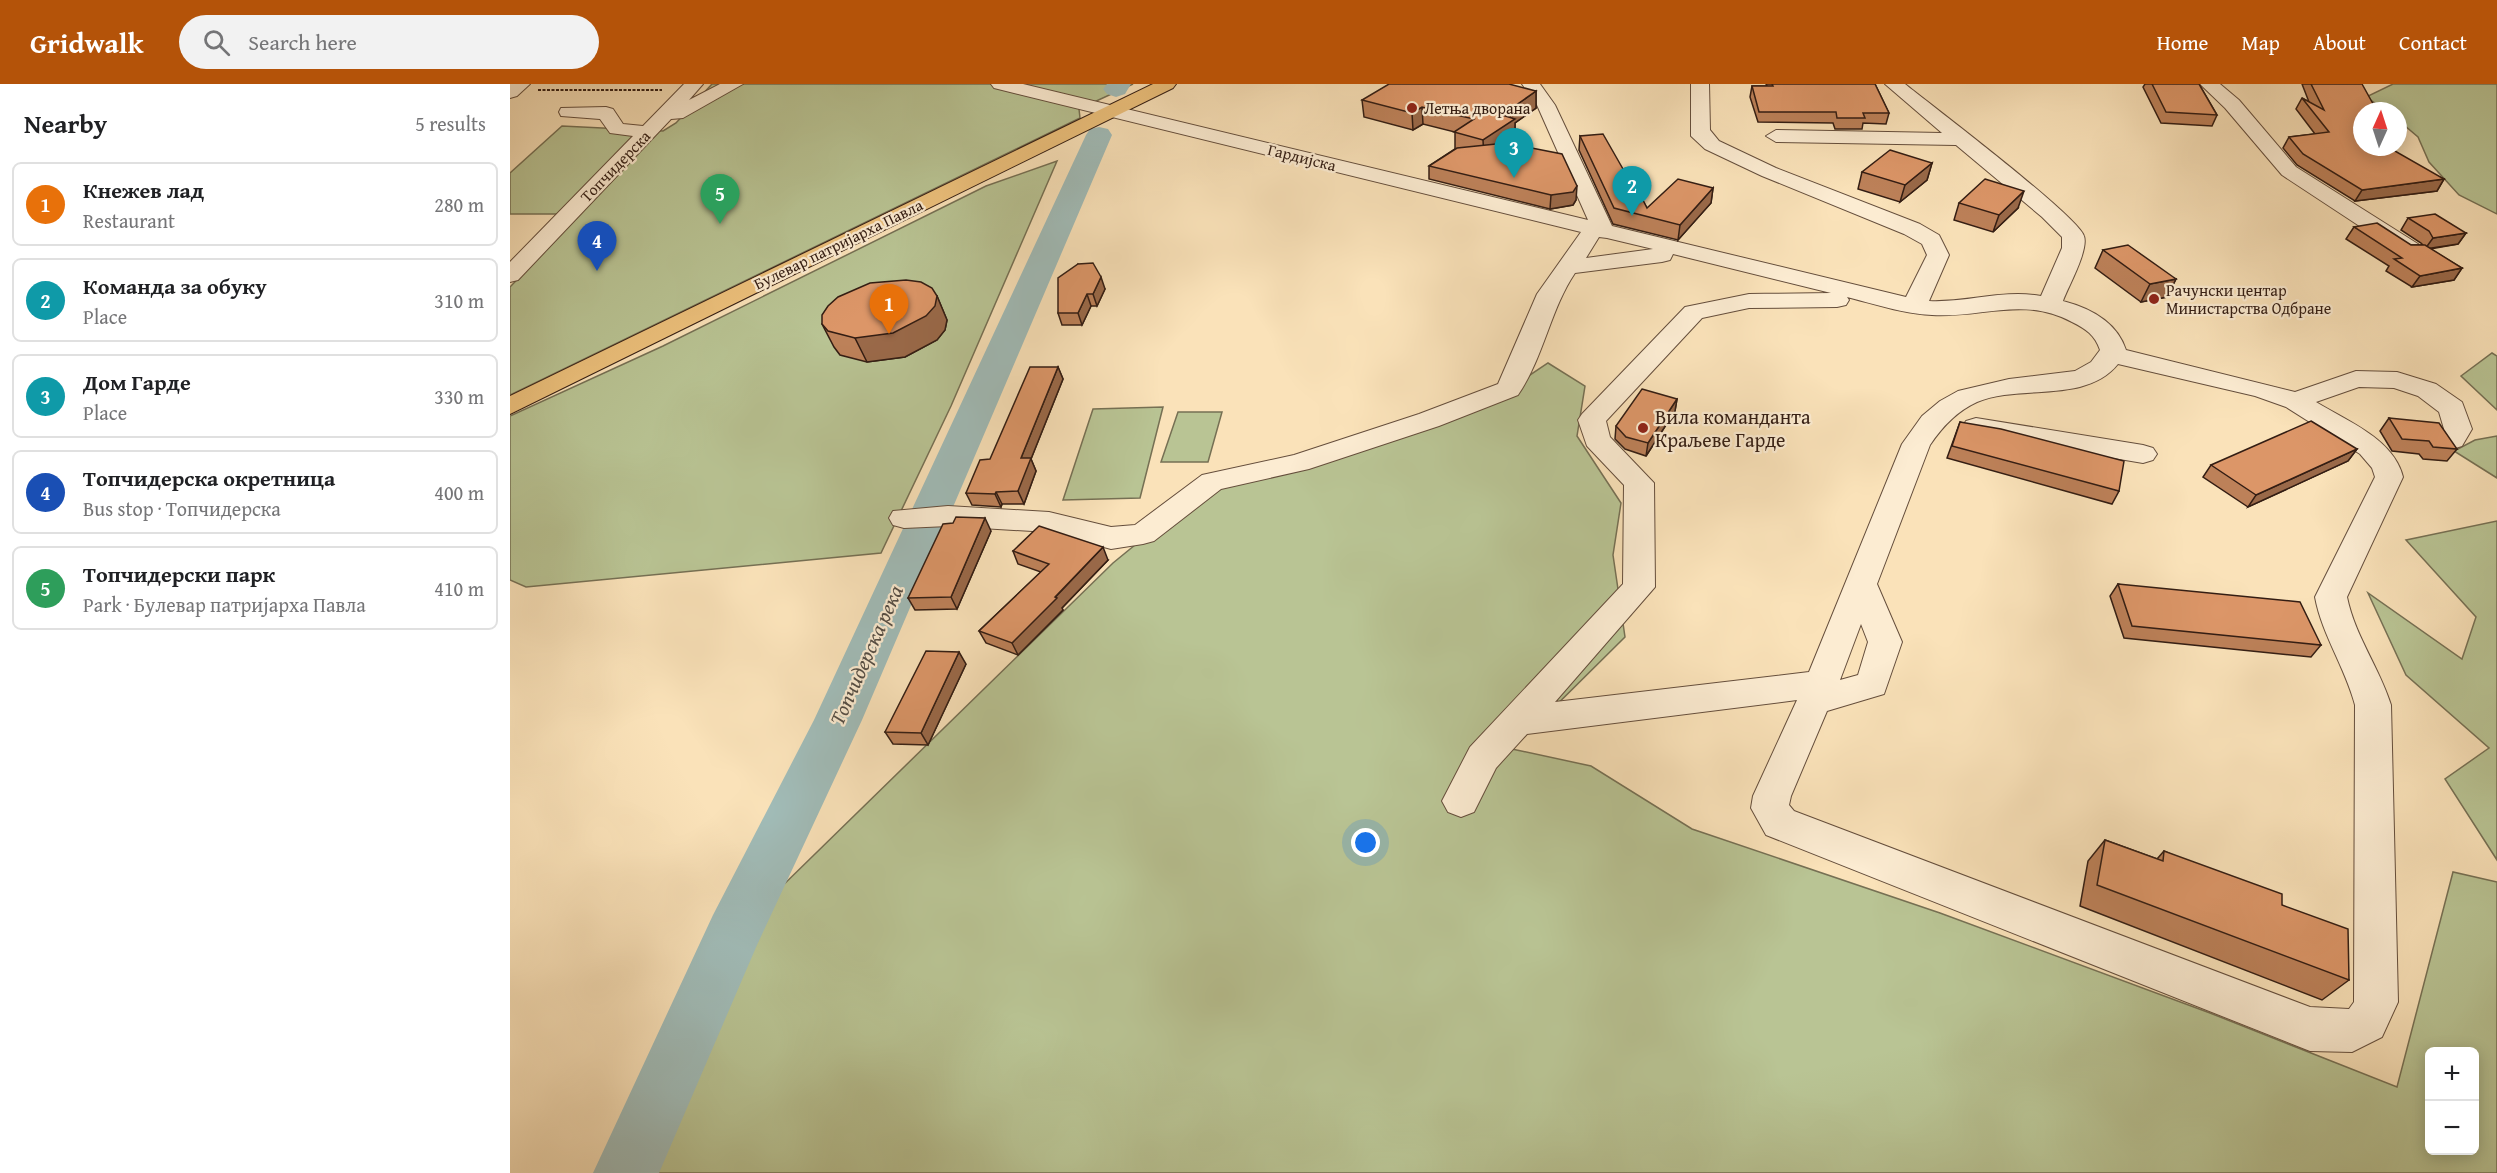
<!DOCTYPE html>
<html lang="en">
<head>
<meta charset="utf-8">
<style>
  body { margin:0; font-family:"Gentium Book Plus",serif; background:#f2f2f2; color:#202124 }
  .controls { position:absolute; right:18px; bottom:18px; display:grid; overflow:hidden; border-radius:9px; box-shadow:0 3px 15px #0003 }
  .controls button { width:54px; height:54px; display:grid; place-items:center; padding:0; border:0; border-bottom:2px solid #e0e0e0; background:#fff; color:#202124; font:30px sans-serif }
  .compass { position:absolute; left:1843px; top:18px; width:54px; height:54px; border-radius:50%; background:#fff; box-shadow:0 3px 15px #0003; rotate:3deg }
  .you { position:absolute; left:856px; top:759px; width:21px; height:21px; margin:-15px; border:4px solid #fff; border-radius:50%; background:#1a73e8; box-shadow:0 0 0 9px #1a73e833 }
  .badge { display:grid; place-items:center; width:39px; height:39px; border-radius:50%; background:#b45309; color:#fff; font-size:20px; font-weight:700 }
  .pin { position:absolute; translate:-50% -50px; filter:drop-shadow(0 2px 3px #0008) }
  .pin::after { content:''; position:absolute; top:32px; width:21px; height:18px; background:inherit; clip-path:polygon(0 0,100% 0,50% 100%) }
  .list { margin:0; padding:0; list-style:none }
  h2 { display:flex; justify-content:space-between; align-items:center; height:78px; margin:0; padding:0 24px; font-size:26px }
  h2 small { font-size:20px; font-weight:400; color:#757577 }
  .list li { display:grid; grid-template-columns:39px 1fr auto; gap:18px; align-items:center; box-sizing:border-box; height:84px; margin:0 12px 12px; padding:0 12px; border:2px solid #e0e0e0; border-radius:9px }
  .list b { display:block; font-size:22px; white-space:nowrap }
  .list p { margin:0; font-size:20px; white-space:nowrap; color:#757577 }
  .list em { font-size:20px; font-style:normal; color:#757577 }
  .icon { flex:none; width:33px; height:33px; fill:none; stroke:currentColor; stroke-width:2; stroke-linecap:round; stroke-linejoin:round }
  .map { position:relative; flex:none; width:1987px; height:1089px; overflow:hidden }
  header { display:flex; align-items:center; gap:36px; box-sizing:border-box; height:84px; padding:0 30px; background:#b45309; color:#fff }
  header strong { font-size:28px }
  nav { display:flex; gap:33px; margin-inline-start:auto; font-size:21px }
  .search { width:420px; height:54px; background:#f2f2f2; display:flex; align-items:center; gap:15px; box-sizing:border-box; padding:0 21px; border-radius:33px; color:#757577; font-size:22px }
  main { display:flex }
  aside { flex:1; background:#fff }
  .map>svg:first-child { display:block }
</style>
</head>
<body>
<header>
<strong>Gridwalk</strong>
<div class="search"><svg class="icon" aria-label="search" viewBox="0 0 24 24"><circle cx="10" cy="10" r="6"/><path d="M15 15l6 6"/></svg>Search here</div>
<nav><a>Home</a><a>Map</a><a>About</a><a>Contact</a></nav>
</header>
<main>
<aside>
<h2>Nearby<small>5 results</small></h2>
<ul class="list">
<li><span class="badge" style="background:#e8710a">1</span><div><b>Кнежев лад</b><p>Restaurant</p></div><em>280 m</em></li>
<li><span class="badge" style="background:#0f9aa8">2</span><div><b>Команда за обуку</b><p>Place</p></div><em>310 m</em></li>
<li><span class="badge" style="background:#0f9aa8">3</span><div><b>Дом Гарде</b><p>Place</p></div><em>330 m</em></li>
<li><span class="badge" style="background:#1a4fb4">4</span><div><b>Топчидерска окретница</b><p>Bus stop · Топчидерска</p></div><em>400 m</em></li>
<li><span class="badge" style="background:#2e9e5b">5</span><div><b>Топчидерски парк</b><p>Park · Булевар патријарха Павла</p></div><em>410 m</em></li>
</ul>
</aside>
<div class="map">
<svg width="1987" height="1089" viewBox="0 0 1987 1089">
  <rect width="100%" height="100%" fill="#fae2b9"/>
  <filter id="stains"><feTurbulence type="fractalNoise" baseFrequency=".00333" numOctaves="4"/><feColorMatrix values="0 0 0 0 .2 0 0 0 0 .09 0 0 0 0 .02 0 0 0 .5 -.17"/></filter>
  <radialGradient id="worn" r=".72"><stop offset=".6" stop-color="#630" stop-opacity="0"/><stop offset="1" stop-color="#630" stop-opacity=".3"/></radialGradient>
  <g fill="#b9c494" stroke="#767054" stroke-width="1.5" fill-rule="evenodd">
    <polygon points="202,0 623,0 569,25 570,34 0,311 0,203 70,130 0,130 0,89 52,42 153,47 166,39"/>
    <polygon points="1883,0 1987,0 1987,130 1949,111 1919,78 1908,53 1888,36 1888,27 1877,27 1856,13"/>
    <polygon points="547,77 441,322 371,469 16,503 0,496 0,332 153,262 476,102"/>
    <polygon points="1982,269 1987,272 1987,326 1951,292"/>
    <path d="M1038,279L1075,302L1067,352L1111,419L1103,471L1115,553L1002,665L1081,682L1182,745L1430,829L1700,929L1887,1003L1943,788L1987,798V1089H116L223,850L603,479L702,398L999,305ZM1920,968H1964V1066H1920Z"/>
    <polygon points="653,323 630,414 553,416 583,325"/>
    <polygon points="668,328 712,328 698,378 651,378"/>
    <polygon points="1987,352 1987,394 1944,367 1965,356"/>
    <polygon points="1987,437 1987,776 1935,695 1979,664 1896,591 1858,509 1952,575 1966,533 1896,456"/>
  </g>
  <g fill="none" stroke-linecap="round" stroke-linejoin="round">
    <g fill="#a1bcb8" fill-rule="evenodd">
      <polygon points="597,0 621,0 615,10 606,13 597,10 593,5"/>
      <polygon points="589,43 598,45 602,51 352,636 247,861 149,1089 83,1089 203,831 304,636 576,51 580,45"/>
    </g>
    <g stroke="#654e3c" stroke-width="2">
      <g id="minor">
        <polygon points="0,0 20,0 7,12 0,14"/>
        <polygon points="174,0 193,0 179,16 210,0 233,0 173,34 161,35 8,196 0,198 0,178 123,52 100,49 90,35 51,32 49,28 51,24 96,23 103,25 113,40 133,42"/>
        <path d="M481,0H513L1078,136L1027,21L1012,0H1030L1045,21L1102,142L1396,213L1417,171L1412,160L1394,150L1252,92L1195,65L1181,52V0H1199L1200,46L1209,57L1266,84L1410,140L1429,151L1439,171L1419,217C1457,219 1493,205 1531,212L1552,164V153L1532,133L1446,61L1266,58L1256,52L1266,46L1432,49L1375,0H1395C1421,21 1568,132 1574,152C1579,166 1558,203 1553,217C1580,224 1607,238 1616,266L1785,308L1846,287L1887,288L1926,300L1952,318L1962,345L1952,362L1942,365L1932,362L1928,356L1934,345L1929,328L1908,312L1884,304L1849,303L1806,318C1837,337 1884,355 1893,393L1837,513C1845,552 1869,583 1881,621L1888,918L1872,953L1842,968L1800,967L1256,751L1241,724L1243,712L1287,616L1017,650L986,684L964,728L951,733L938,728L932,717L960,663L1113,500L1114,401L1077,362L1068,336L1072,330L1175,223L1239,210L1321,209L1163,170L1160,176L1152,178L1065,189C1040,226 1034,273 1008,311L929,342L799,385L711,405L644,457L633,460L601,465L539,448L438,442L394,444L383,441L379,434L383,427L438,422L539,428L601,443L625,441L692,391L784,371L909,330L988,300L1027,210L1071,148L484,4ZM1089,153L1097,154L1143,165L1076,174ZM1337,213C1365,220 1394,230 1422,231C1474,234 1512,212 1562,238C1576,245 1585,251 1590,266L1581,278L1565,287L1499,295L1448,307L1430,317L1412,332L1392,360L1299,588L1045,618L1145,503L1144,399L1100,353L1096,337L1192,234L1239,224L1327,223L1336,221L1339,216ZM1608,280L1745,312L1776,323L1850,370L1862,384L1865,393L1805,513C1812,551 1835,583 1845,621L1844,918L1839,925L1800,923L1284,727L1279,721L1281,712L1317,627L1374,610L1392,558L1367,500L1420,361C1432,343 1447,327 1467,318C1510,300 1576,320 1608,280ZM1351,540L1358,558L1348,591L1330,596Z"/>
        <polygon points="1690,0 1710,0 1729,16 1786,83 1908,160 1911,165 1908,170 1892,170 1772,91 1715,24"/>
        <polygon points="1466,334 1633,361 1643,364 1647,370 1643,376 1633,379 1456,349 1452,343 1456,337"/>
      </g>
    </g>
    <g stroke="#331d13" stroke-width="2">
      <polygon id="major" points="643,0 666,0 663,4 0,330 0,312"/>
    </g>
    <polyline stroke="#331d13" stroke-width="2" stroke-dasharray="3 1.5" stroke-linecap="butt" points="28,6 152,6"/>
    <use href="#minor" fill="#fcecd2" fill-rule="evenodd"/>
    <use href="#major" fill="#edc17c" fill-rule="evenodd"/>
  </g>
  <g fill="#bd8159" stroke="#331d13" stroke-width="1.5">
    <polygon points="1256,0 1365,0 1379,29 1376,40 1353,39 1352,45 1325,45 1323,39 1248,38 1240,13 1242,2 1257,2"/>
    <polygon points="1635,0 1689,0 1707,31 1702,42 1651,39 1633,3"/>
    <polygon points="1792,0 1852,0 1852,63 1934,95 1927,107 1845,117 1787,81 1773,64 1779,53 1805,50 1786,25 1792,14 1799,18"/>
    <polygon points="1026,7 1026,24 1005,39 1005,52 994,60 1066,116 1063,121 1040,125 919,95 919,82 945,65 945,48 913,40 903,46 854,33 852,16"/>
    <polygon points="1070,52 1113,85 1137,124 1203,104 1201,119 1168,156 1103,140 1069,66"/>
    <polygon points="1422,79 1417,96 1390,118 1348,105 1352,88"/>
    <polygon points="1449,119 1508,124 1483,148 1444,136"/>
    <polygon points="1898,134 1956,149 1948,160 1920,165 1952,184 1944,196 1902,203 1876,187 1879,182 1836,155 1844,143 1901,161 1913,161 1911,159 1891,146"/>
    <polygon points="1593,166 1666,195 1657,213 1631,218 1585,184"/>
    <polygon points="568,180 595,205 587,222 581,222 572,241 552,241 548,229"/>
    <polygon points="427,212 437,236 435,246 427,256 395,273 357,278 330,271 324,263 312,240"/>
    <polygon points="548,283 553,295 521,375 526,387 514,420 492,420 491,423 462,421 456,409"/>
    <polygon points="1167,315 1165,327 1136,372 1115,365 1105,355 1106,342"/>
    <polygon points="1879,334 1947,365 1937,377 1913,375 1909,370 1882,367 1870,347"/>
    <polygon points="1450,338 1609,407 1602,420 1437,374"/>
    <polygon points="1847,365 1838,377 1738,423 1693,393 1701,381"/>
    <polygon points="481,447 447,525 405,526 398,514"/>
    <polygon points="503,467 598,476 552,524 553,526 508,571 476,559 469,547 531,488 508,480"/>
    <polygon points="1608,500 1811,561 1801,573 1614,554 1600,512"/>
    <polygon points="456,580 418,661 383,660 375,648"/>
    <polygon points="1595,756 1647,775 1654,767 1772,821 1839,896 1812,916 1570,822 1578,777"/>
  </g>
  <g fill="#9a6949" stroke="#331d13" stroke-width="1.5">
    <polygon points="1026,7 1026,24 1005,39 1005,52 974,74 973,56 992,31"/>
    <polygon points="912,23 913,40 903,46 902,29"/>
    <polygon points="1422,79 1417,96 1390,118 1395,101"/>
    <polygon points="1934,95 1927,107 1845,117 1852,106"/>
    <polygon points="1067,102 1066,116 1063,121 1040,125 1041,111"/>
    <polygon points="1203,104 1201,119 1168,156 1170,141"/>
    <polygon points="1514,107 1508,124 1483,148 1489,131"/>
    <polygon points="1956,149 1948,160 1915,165 1923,154"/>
    <polygon points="1952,184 1944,196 1902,203 1910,192"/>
    <polygon points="591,193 595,205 587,222 583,210"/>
    <polygon points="1666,195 1657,213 1631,218 1640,200"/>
    <polygon points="577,210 581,222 572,241 568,229"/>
    <polygon points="427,212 437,236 435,246 427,256 395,273 357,278 345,254"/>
    <polygon points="548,283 553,295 521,375 526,387 514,420 508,407 511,374"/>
    <polygon points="1167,315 1165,327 1136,372 1138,359"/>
    <polygon points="1847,365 1838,377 1738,423 1746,411"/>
    <polygon points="486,408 492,420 491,423 485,410"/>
    <polygon points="475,434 481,447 447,525 441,513"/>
    <polygon points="593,463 598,476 552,524 553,526 508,571 502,559"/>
    <polygon points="449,568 456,580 418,661 411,649"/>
  </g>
  <g fill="#dc9668" stroke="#331d13" stroke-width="1.5">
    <polygon points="879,0 999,0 1026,7 992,31 1005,35 973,56 944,48 964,35 912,23 902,29 852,16"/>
    <polygon points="1262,0 1365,0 1379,29 1353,29 1355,34 1327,34 1326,28 1249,28 1242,2 1263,2"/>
    <polygon points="1642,0 1689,0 1707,31 1656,28"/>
    <polygon points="1801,0 1852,0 1867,27 1852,27 1852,46 1849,46 1852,48 1852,63 1878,63 1934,95 1852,106 1793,70 1779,53 1819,48 1792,14 1814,26"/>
    <polygon points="1093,50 1113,85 1117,84 1137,124 1168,95 1203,104 1170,141 1104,124 1070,52"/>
    <polygon points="996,59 1052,70 1067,102 1063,108 1041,111 919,82 947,64"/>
    <polygon points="1380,66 1422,79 1395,101 1352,88"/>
    <polygon points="1475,95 1514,107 1489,131 1449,119"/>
    <polygon points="1925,130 1956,149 1923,154 1919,147 1898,134"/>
    <polygon points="1867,139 1901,161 1915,161 1952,184 1910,192 1884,175 1892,174 1844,143"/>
    <polygon points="1618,161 1666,195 1640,200 1593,166"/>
    <polygon points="583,179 591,193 583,210 577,210 568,229 548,229 548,194 568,180"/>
    <polygon points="396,196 411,198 422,204 427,212 425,222 416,232 383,249 345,254 318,247 312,240 312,231 318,222 328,213 360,199"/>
    <polygon points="520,283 548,283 511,374 521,374 508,407 486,408 485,410 456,409 470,376 480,375"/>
    <polygon points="1132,305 1167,315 1138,359 1116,353 1106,342"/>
    <polygon points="1879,334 1929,339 1947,365 1923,363 1919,357 1892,355"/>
    <polygon points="1801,337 1847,365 1746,411 1701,381"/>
    <polygon points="1450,338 1491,345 1614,377 1609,407 1442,362"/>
    <polygon points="446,433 475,434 441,513 398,514 433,440 443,439"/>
    <polygon points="529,442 593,463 545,513 547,514 502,559 469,547 539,480 503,467"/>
    <polygon points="1608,500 1790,518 1811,561 1622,542"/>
    <polygon points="416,567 449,568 411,649 375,648"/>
    <polygon points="1595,756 1653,777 1654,767 1772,810 1772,821 1838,845 1839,896 1587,801"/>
  </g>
  <g fill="#8f2418" stroke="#fcecd2" stroke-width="2">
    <circle cx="902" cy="24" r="6"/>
    <circle cx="1644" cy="215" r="6"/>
    <circle cx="1133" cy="344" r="6"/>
  </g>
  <g text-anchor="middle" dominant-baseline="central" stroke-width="4.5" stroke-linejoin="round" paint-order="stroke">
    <g font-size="16" fill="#331d13" stroke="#fcecd2" text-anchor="start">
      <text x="914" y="24">Летња дворана</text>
      <text x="1656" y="206">Рачунски центар<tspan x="1656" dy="18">Министарства Одбране</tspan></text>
    </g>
    <g font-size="16" fill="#331d13" stroke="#fcecd2">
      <text transform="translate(792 73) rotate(14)">Гардијска</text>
      <text transform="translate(105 82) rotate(-46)">Топчидерска</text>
      <text transform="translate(328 160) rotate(-26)">Булевар патријарха Павла</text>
    </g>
    <g font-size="20" fill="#331d13" stroke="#fcecd2" text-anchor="start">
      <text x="1145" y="332">Вила команданта<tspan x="1145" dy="23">Краљеве Гарде</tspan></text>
    </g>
    <g font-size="21" font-style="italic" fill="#544d45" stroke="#fcecd2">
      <text transform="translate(356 571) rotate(-66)">Топчидерска река</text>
    </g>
  </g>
  <rect width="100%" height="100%" filter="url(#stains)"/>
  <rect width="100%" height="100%" fill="url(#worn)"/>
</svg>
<div class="controls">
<button>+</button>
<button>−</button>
</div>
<svg class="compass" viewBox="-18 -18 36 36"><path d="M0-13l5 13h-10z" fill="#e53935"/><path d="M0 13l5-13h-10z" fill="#757577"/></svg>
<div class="you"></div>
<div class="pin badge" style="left:379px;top:250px;background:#e8710a">1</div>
<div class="pin badge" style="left:1122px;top:132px;background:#0f9aa8">2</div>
<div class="pin badge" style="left:1004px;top:94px;background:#0f9aa8">3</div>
<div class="pin badge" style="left:87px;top:187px;background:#1a4fb4">4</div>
<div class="pin badge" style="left:210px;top:140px;background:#2e9e5b">5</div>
</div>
</main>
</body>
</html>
